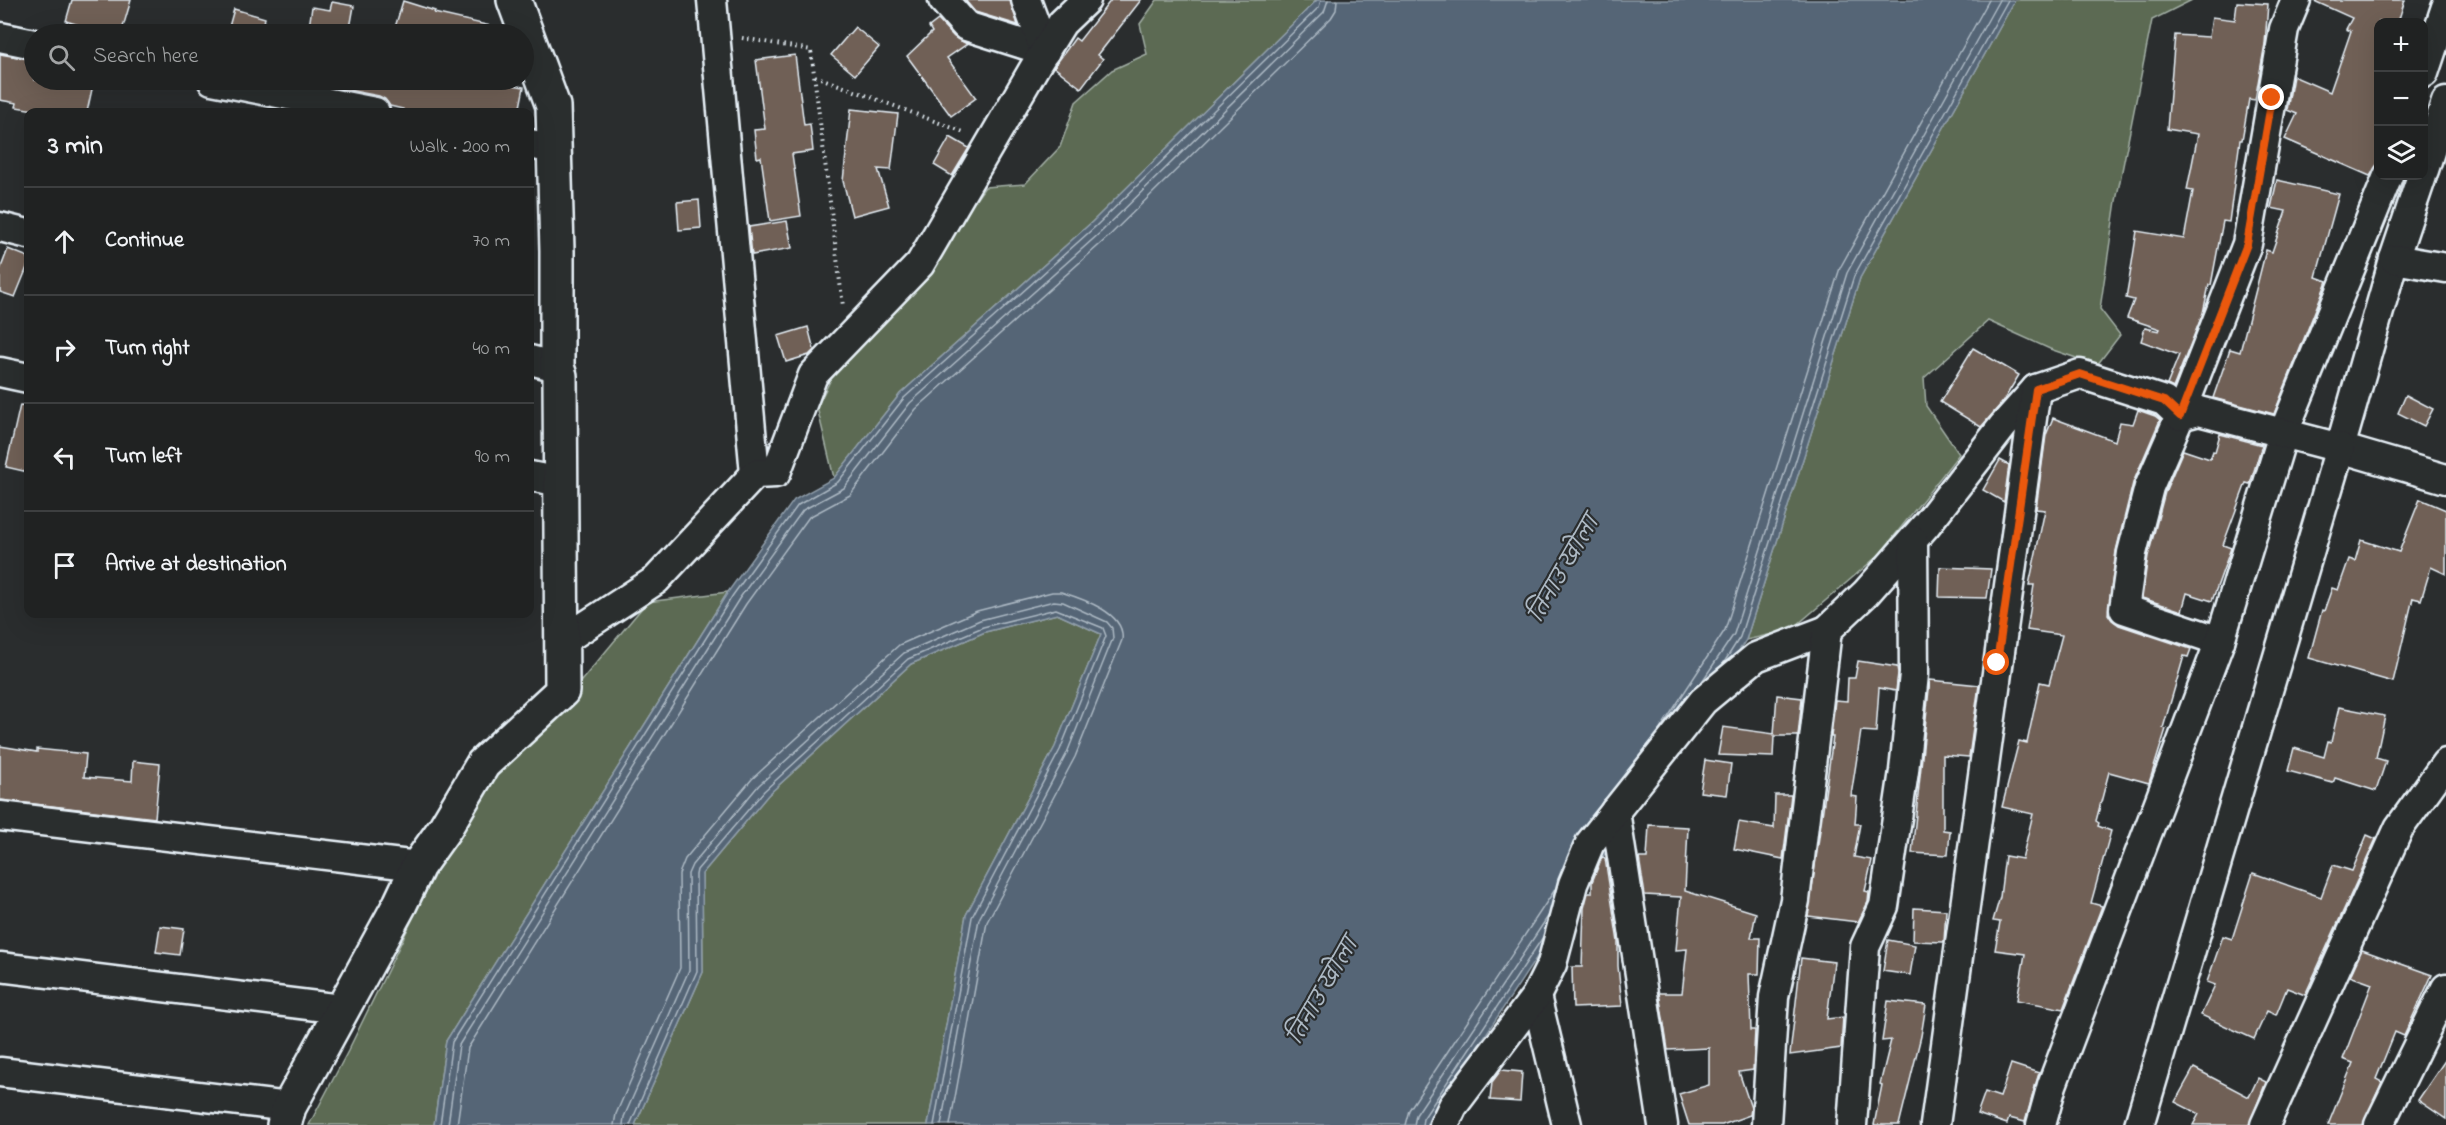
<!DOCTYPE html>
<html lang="en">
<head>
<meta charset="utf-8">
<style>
  body { margin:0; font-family:"Indie Flower","Playpen Sans Deva",sans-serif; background:#282a2a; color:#f1f3f6 }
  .controls { position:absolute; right:18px; top:18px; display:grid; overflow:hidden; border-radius:12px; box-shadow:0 6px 24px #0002 }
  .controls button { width:54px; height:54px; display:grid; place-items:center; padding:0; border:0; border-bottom:2px solid #3d3f40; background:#202222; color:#f1f3f6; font:30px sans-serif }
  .stop { position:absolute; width:18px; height:18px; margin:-14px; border:4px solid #ea580c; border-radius:50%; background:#fff }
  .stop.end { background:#ea580c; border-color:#fff; box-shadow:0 2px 6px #0008 }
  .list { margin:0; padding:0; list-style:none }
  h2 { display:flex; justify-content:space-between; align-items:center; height:78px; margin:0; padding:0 24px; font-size:26px }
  h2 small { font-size:20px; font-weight:400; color:#a2a4a5 }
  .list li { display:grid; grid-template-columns:39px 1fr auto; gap:18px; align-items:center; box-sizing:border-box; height:108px; padding:0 24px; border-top:2px solid #3d3f40 }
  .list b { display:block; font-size:22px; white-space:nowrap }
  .list em { font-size:20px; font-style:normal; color:#a2a4a5 }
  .icon { flex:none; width:33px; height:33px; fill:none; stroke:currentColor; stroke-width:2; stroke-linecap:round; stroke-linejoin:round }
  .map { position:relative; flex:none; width:2446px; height:1125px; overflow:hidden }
  .search { position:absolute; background:#202222; box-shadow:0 6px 24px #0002; left:24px; top:24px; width:510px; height:66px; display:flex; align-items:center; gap:15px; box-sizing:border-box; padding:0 21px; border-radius:33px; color:#a2a4a5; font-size:22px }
  .panel { position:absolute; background:#202222; box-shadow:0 6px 24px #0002; left:24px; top:108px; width:510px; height:510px; border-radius:12px }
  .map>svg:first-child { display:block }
</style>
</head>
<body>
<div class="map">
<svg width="2446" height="1125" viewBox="0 0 2446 1125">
  <rect width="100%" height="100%" fill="#2a2d2e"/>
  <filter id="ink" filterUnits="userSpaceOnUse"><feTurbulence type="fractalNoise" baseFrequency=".0167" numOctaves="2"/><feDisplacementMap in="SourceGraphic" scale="12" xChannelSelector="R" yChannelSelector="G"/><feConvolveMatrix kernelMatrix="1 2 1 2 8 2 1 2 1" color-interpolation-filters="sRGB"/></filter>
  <g filter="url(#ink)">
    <g fill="#5b6a52" stroke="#a2aea5" stroke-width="1.5">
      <polygon points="1157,0 1317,0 1092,222 900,394 834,478 817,407 840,361 906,296 985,187 1025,184 1060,147 1076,102 1112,70 1147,54 1140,24"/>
      <polygon points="2015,0 2192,0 2152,20 2116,201 2100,309 2120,335 2097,365 2050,349 1988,321 1924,378 1926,406 1959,454 1880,554 1791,630 1746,640 1860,278"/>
      <polygon points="728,592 446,1041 434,1125 309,1125 348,1051 469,804 561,705 647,602"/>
      <polygon points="1057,614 1101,634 1055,747 966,915 928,1125 635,1125 703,972 702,874 768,795 911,664 985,632"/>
    </g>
    <polygon fill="#546576" stroke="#8f9daa" stroke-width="1.5" points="1317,0 2015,0 1860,278 1746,640 1426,1125 928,1125 966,915 1055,747 1101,634 1057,614 985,632 911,664 768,795 702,874 703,972 635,1125 434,1125 446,1041 728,592 794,500 834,478 900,394 1092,222"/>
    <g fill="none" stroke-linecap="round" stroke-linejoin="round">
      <g stroke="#adb9c4" stroke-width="1.5">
        <polyline points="1723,664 1740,637 1854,276 2008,0"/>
        <polyline points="1703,680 1734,634 1847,273 1999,0"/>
        <polyline points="1659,731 1725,630 1840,268 1989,0"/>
        <polyline points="440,1125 452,1042 733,595 798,505 838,482 904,398 1096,226 1319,7 1321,0"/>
        <polyline points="448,1125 459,1045 739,599 803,510 844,488 910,403 1101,232 1324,12 1328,0"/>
        <polyline points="457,1125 468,1048 746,604 809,517 850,495 916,409 1107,238 1331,18 1336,10 1337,0"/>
        <path d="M614,1125L616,1114L680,968L679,874L685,859L752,779L899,645L977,611L1052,592H1061C1083,599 1126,613 1122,640L1075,757L987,922L950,1125"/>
        <polyline points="623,1125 624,1117 689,970 688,874 692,865 759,785 904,653 980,620 1054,601 1063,602 1107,622 1112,628 1113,638 1067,753 979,919 941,1125"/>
        <polyline points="630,1125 697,971 696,875 697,870 764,791 908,659 983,627 1056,609 1103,628 1106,636 1060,750 972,917 934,1125"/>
        <polyline points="1405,1125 1409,1110 1556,888"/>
        <polyline points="1414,1125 1416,1115 1549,915"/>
        <polyline points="1422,1125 1423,1119 1543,937"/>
      </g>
    </g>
    <g fill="#706057" stroke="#e8f1f8" stroke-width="1.5">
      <polygon points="72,0 131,0 121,34 109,34 66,21"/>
      <polygon points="965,0 1010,0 1018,25 975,12"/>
      <polygon points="1111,0 1141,0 1098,55 1103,59 1081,88 1054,67 1075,38 1079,41"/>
      <polygon points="2312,0 2405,0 2398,22 2379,22 2379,163 2370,176 2285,139 2297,114 2287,110 2293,76 2330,92 2351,31 2346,29 2352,18"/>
      <polygon points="403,1 435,11 434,13 491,26 490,34 393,34"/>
      <polygon points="332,2 354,6 349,34 308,34 312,7 330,10"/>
      <polygon points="2237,2 2268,4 2265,44 2255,100 2249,99 2242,140 2240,140 2229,222 2223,221 2211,285 2209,285 2203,313 2173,388 2167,385 2179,355 2141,341 2145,328 2159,331 2160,329 2127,318 2134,300 2126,298 2132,263 2137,231 2184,239 2193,191 2187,190 2198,134 2167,129 2175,35 2209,37 2212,17 2235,20"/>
      <polygon points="234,9 265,18 261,34 227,34"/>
      <polygon points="938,20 954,37 967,44 947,58 976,98 951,116 907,56 932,32 929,27"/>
      <polygon points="855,27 879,47 855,75 831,55"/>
      <polygon points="0,54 34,60 34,80 94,80 87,112 46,112 16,107 17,103 0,100"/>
      <polygon points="795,55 804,125 810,124 813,151 792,154 801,216 770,221 761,157 757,158 754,130 765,129 756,60"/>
      <polygon points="313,80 484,80 524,87 519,112 403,112 403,109 390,106 385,99 379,96 312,83"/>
      <polygon points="851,109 898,114 891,170 878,169 889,206 852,216 843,181"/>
      <polygon points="950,137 969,148 952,176 934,165"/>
      <polygon points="2277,180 2339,194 2316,277 2327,281 2274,414 2213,398 2230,349 2240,352 2266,250 2272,252 2286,211 2271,208"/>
      <polygon points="699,200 701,228 679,230 677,202"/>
      <polygon points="787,221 792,248 752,255 749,227"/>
      <polygon points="8,249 28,257 28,265 15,297 0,292 0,270"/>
      <polygon points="808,327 814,350 809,355 786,362 778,336"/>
      <polygon points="1973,348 2019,375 2002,403 1981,427 1940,402"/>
      <polygon points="2406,395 2433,409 2424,426 2398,413"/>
      <polygon points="20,405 28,406 28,472 6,467"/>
      <polygon points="2138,410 2155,416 2160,420 2133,483 2116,551 2108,614 2112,620 2119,625 2191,649 2188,657 2184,656 2163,728 2166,729 2149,783 2109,772 2096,821 2099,823 2098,826 2111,831 2091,903 2102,906 2063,1009 2017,1000 2025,954 1995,950 2000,922 1993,921 2000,897 2005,856 2022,859 2033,814 2002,807 2019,741 2027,743 2040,682 2049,684 2062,635 2027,630 2034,585 2029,585 2045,510 2036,509 2046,435 2053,418 2115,441 2120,422 2133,424"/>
      <polygon points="2220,434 2262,445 2250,484 2246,483 2223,545 2231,548 2212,601 2187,593 2182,611 2142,598 2148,556 2165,492 2183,450 2210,459 2213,451 2215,452"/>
      <polygon points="2000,460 2009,465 2004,502 1983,490"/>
      <polygon points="2420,499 2446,510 2446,574 2431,567 2421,600 2413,598 2393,682 2309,658 2322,610 2324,611 2332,588 2338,590 2349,559 2355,561 2361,540 2399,552"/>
      <polygon points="1940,567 1991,569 1987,598 1939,597"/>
      <polygon points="1858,661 1897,667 1898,673 1896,691 1879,688 1876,732 1861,731 1851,796 1857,797 1855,824 1860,824 1854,857 1872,860 1865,891 1869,892 1868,902 1858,922 1808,916 1833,737 1831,737 1835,700 1847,701 1848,678 1855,678"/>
      <polygon points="1930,680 1979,685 1969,757 1943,755 1943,830 1950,831 1948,855 1912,853"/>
      <polygon points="1777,695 1802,698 1798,736 1774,736 1773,757 1718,755 1723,727 1774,734"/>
      <polygon points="2339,707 2385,716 2376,758 2386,761 2376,791 2335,778 2333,783 2288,771 2294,748 2324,757 2328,741 2331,742"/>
      <polygon points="0,746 37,752 37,749 86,754 84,777 132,781 133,761 160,764 155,818 0,800"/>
      <polygon points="1705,760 1731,764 1727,795 1700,792"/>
      <polygon points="1775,795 1791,795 1783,859 1734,849 1739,822 1774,828"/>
      <polygon points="1649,825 1688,827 1685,891 1756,913 1751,938 1760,938 1759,974 1749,974 1751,1030 1755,1030 1753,1070 1739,1072 1751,1108 1750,1115 1722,1125 1689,1125 1679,1094 1709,1085 1709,1048 1668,1050 1659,993 1682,993 1687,949 1676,950 1681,897 1645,895 1639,858 1647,858"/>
      <polygon points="2367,835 2376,839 2305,995 2287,988 2276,1015 2267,1011 2254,1039 2201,1015 2215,985 2207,982 2223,936 2232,939 2253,873 2321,897 2333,865 2352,871"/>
      <polygon points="1602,857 1605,858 1618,942 1618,966 1622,1006 1573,1008 1572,967 1582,967 1584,908 1588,893 1592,893 1592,882"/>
      <polygon points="1914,908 1946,910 1944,942 1913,941"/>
      <polygon points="160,926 184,929 180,955 156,952"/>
      <polygon points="1888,940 1915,945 1910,975 1883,971"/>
      <polygon points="2362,950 2432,975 2404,1036 2395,1032 2376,1079 2382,1082 2363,1125 2328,1125 2353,1063 2343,1059 2372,984 2350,976"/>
      <polygon points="1801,958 1834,962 1827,1019 1843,1017 1841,1048 1790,1055"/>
      <polygon points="1888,1001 1926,1005 1921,1036 1899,1125 1874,1125 1882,1085 1880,1084 1891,1040 1882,1041"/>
      <polygon points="2446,1059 2446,1119 2418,1100"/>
      <polygon points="2011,1064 2039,1073 2025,1122 2009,1118 2007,1124 1977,1114 1985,1092 2000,1097"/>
      <polygon points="2194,1068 2249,1097 2258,1078 2266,1082 2249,1125 2193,1125 2199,1114 2175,1102"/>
      <polygon points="1501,1070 1522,1072 1520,1102 1490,1100 1492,1082"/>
    </g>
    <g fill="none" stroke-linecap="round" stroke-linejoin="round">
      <g stroke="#e8f1f8" stroke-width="33">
        <g id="street">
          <polyline points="712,0 755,474"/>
          <polyline points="943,0 966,26 1045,51"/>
          <polyline points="1026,0 1045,51"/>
          <polyline points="0,37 34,44"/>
          <polyline points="2424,73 2446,7"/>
          <polyline points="212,80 375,112"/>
          <polyline points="530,144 554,149"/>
          <polyline points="2424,170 2446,102"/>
          <polyline points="2422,176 2394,259 2340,448 2446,479"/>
          <polyline points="0,227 28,234"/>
          <polyline points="2394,259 2446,268"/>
          <polyline points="530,360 557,367"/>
          <polyline points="0,372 28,378"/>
          <polyline points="530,476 560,482"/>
          <polyline points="561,642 656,580 755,474 776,473 813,375 920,264 1036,65 1062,23 1086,0"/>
          <polyline points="1615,811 1663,1125"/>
          <polyline points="0,816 418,866"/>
          <polyline points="0,967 341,1009"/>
          <polyline points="1536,996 1567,1125"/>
          <polyline points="0,1072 289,1107"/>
          <polyline points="1444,1125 1453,1106 1536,996 1552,964 1573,884 1590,843 1703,701 1756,657 1827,630"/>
          <polyline points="1766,1125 1774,997 1795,900 1827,630 1866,593 1926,525 2003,426 2036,389 2080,374 2164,401 2180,416 2149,487 2132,553 2124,609 2220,641"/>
          <polyline points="1852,1125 1865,947 1884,906 1904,771 1914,674 1913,540"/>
          <polyline points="1935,1125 2036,389"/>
          <polyline points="2041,1125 2052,1085 2220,641 2283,434 2388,176"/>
          <polyline points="2139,1125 2340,448 2199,411 2180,416 2247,244 2284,29 2296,0"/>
          <polyline points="2265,1125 2399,828 2446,763"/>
          <polyline points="2379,1125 2446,988"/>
        </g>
      </g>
      <g stroke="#e8f1f8" stroke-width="38">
        <polyline id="secondary" points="284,1125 289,1107 400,904 418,866 445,828 483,764 562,691 560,376 557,367 557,251 553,106 514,0"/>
      </g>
      <g stroke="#e8f1f8" stroke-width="4" stroke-dasharray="1.5 4.5" stroke-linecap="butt">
        <polyline points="742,38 811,50 843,306"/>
        <polyline points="815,76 966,133"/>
      </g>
      <use href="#street" stroke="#2a2d2e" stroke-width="28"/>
      <use href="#secondary" stroke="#2a2d2e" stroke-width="33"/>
    </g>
  </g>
  <g fill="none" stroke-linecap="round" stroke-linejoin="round" filter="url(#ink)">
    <polyline stroke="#ea580c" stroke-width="8" points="1997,663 2036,389 2080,374 2164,401 2180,416 2247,244 2272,98"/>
  </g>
  <g text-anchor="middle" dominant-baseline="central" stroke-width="4.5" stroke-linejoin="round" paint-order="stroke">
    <g font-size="21" font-style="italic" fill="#adb9c4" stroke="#2a2d2e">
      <text transform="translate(1565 570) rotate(-60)">तिनाउ खोला</text>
      <text transform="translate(1324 992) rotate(-60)">तिनाउ खोला</text>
    </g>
  </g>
</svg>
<div class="controls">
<button>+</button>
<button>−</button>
<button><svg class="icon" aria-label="layers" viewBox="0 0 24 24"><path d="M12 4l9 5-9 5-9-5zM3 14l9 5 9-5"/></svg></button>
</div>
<div class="stop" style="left:1997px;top:663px"></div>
<div class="stop end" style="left:2272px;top:98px"></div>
<div class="search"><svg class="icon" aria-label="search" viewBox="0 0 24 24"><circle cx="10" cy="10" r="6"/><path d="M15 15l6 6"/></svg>Search here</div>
<section class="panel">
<h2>3 min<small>Walk · 200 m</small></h2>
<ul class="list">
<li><svg class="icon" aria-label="ahead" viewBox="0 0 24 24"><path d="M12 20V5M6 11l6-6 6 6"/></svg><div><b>Continue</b></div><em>70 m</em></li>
<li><svg class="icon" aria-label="right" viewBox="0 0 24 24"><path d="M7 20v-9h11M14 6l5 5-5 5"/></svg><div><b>Turn right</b></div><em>40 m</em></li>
<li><svg class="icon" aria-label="left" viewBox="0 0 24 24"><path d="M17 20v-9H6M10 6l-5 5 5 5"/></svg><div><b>Turn left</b></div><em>90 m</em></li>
<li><svg class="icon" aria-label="arrive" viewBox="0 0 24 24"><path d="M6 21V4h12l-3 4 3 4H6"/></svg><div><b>Arrive at destination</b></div></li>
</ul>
</section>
</div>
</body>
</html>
